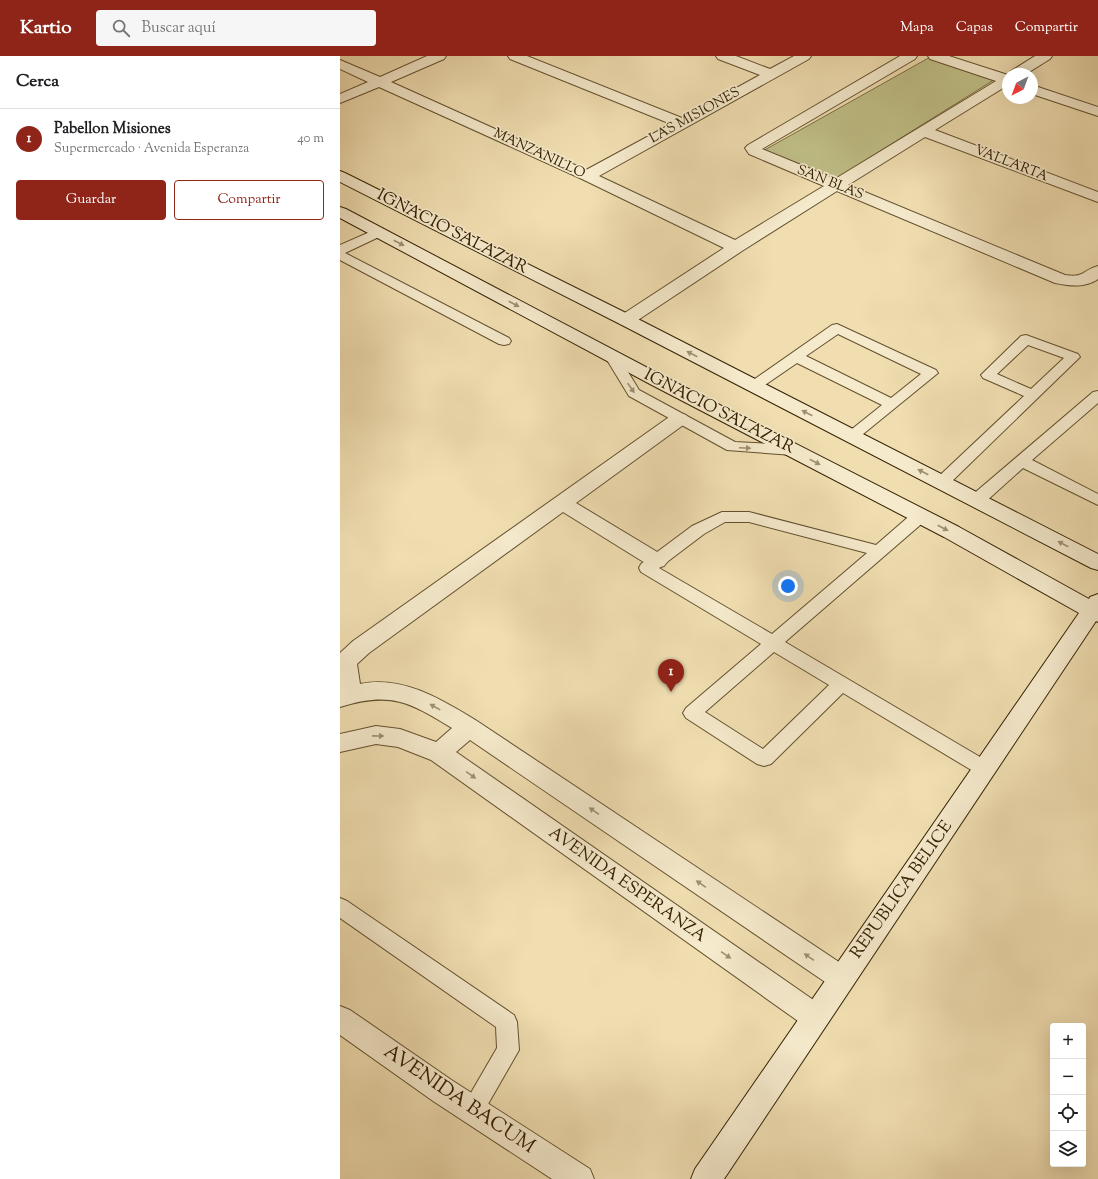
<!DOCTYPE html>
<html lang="es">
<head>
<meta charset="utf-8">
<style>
  body { margin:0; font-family:"Sorts Mill Goudy",serif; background:#f6f6f6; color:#202124 }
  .controls { position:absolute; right:12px; bottom:12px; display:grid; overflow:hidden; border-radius:4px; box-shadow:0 4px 16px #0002 }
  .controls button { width:36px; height:36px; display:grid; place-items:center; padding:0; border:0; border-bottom:1px solid #e0e0e0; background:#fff; color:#202124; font:20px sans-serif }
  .compass { position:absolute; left:662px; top:12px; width:36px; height:36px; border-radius:50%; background:#fff; box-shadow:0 4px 16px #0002; rotate:221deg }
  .you { position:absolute; left:448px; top:530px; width:14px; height:14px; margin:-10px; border:3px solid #fff; border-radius:50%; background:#1a73e8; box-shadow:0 0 0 6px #1a73e833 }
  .badge { display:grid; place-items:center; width:26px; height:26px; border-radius:50%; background:#8f2418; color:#fff; font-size:13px; font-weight:700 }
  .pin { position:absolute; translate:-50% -33px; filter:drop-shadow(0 1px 2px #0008) }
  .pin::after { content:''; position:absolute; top:21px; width:14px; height:12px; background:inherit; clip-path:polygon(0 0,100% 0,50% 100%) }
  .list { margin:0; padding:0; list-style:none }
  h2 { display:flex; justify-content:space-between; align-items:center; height:52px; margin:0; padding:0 16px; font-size:17px }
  h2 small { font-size:13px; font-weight:400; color:#757577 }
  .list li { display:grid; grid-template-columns:26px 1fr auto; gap:12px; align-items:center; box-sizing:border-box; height:60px; padding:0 16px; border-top:1px solid #e0e0e0 }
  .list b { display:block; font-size:15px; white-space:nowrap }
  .list p { margin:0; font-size:13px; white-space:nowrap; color:#757577 }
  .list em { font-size:13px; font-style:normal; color:#757577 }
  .actions { display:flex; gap:8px; padding:12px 16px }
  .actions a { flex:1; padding:9px 0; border:1px solid #8f2418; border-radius:4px; text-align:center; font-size:14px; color:#8f2418 }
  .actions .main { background:#8f2418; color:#fff }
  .icon { flex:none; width:22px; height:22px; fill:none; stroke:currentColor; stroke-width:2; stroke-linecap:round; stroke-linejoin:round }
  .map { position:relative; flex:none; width:758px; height:1123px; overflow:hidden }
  header { display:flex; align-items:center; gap:24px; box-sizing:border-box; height:56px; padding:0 20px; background:#8f2418; color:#fff }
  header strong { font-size:19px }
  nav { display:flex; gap:22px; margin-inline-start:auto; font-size:14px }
  .search { width:280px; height:36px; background:#f6f6f6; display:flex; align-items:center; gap:10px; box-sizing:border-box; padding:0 14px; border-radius:4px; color:#757577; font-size:15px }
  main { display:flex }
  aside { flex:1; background:#fff }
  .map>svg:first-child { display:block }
</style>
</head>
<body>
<header>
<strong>Kartio</strong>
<div class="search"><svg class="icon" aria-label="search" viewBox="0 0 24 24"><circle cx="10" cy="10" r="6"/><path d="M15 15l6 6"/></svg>Buscar aquí</div>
<nav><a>Mapa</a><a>Capas</a><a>Compartir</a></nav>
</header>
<main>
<aside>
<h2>Cerca<small></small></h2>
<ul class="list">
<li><span class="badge">1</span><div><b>Pabellon Misiones</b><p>Supermercado · Avenida Esperanza</p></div><em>40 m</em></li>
</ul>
<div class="actions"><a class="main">Guardar</a><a>Compartir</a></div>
</aside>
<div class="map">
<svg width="758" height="1123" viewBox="0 0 758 1123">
  <rect width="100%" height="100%" fill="#f0deb1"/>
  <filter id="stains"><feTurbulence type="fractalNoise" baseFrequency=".005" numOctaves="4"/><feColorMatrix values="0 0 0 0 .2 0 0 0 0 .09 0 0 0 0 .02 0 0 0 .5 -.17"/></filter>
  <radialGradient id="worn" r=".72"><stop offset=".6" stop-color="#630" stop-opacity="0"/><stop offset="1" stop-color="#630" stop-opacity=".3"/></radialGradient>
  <polygon fill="#c0bf87" stroke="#7a7044" points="592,0 657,22 492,125 421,96"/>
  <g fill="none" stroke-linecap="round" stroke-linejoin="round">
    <g stroke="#63502e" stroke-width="2">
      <g id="lane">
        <polygon points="39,172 43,173 45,176 43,179 5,197 169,282 171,285 169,288 164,289 159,288 0,204 0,189"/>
        <path d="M497,268L596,314L598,317L517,383L512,385L507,383L505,380L507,377L542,349L457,307L419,333L414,334L409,333L407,330L409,327L492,269ZM498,278L581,318L551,342L466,300Z"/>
        <path d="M686,279L738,298L740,301L607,430L602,431L597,430L594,426L597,422L684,340L643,322L641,319L681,280ZM688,289L724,302L691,333L657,318Z"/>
        <polygon points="271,295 276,296 299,334 395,386 453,389 458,391 461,394 458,397 453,399 387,394 289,340 264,299 266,296"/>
        <polygon points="758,335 758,347 692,404 758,438 758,449 683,412 643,448 637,449 631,448 629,444 631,440 753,336"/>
        <path d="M580,455L586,456L588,460L586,464L445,586L652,708L654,713L652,718L645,720L638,718L503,637L431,708L424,710L417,708L346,662L343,657L346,652L421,588L301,516L299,512L301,508L352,470L382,456H409L536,489L574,456ZM385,466H409L527,497L432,578L319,512L364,478ZM434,596L489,629L423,693L365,656Z"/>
        <polygon points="0,842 7,845 174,959 177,966 179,994 140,1062 132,1065 124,1062 121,1054 157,992 156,971 0,862"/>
      </g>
    </g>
    <g stroke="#63502e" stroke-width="2">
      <g id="street">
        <path d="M87,0H106L104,3L51,26L246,114L331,68L170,3L168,0H187L342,62L420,19L378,3L376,0H396L430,13L454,0H471L469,3L259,120L395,184L484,130L409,98L405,92L408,89L560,0H577L575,3L422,93L495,123L656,25L590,3L588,0H609L668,19V29L595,74L758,136V146L585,81L508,129L725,219C746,222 742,214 758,210V223C745,232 730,230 715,227L497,135L402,195L292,268L286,269L280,268L277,264L280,260L384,192L242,123L39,31L0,47V38L28,26L0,13V4L40,21Z"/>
        <polygon points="695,0 712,0 710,3 686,18 669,18 671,15"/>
        <polygon points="692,29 758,51 758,60 692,38"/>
        <path d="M339,357L346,359L349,363L346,367L236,447L324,500L328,505L324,510L317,512L310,510L223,456L29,597L17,608L20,628C63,619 102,644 137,665L511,914L515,922L511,930L501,934L491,930L130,684L116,696L485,952L489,961L485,970L475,974L465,970L91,704L58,691L36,688L0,696V678L36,670L60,673L96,686L112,672C69,646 51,635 0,651V597L13,585L332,359Z"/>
        <polygon points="0,950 10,954 113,1025 250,1113 254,1123 212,1123 93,1045 0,979"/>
      </g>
    </g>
    <g stroke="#342002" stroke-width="2">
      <g id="secondary">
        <polygon points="0,115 5,117 292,260 758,498 758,514 751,512 280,268 0,126"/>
        <polygon points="0,151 6,153 323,320 619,471 749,543 750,541 758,538 758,566 756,565 384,1123 351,1123 355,1113 739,557 604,481 310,328 0,162"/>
      </g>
    </g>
    <use href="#lane" fill="#f5eacc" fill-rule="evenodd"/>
    <use href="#street" fill="#f5eacc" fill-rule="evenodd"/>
    <use href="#secondary" fill="#f5eacc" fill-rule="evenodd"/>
  </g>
  <defs><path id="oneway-solid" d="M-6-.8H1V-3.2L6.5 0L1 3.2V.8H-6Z"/></defs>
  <g fill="#9e8f71">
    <use href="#oneway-solid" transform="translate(59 187) rotate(28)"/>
    <use href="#oneway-solid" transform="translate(174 248) rotate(28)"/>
    <use href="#oneway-solid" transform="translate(352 298) rotate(-153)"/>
    <use href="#oneway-solid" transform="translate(291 332) rotate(55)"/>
    <use href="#oneway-solid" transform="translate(467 357) rotate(-153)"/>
    <use href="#oneway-solid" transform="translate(405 392) rotate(3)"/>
    <use href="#oneway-solid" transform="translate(475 406) rotate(27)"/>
    <use href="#oneway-solid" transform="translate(583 416) rotate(-153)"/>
    <use href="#oneway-solid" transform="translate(603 472) rotate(28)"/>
    <use href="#oneway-solid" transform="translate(723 488) rotate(-152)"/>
    <use href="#oneway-solid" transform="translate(95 651) rotate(-151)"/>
    <use href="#oneway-solid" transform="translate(38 680) rotate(1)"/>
    <use href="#oneway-solid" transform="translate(131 719) rotate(35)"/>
    <use href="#oneway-solid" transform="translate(254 755) rotate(-146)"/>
    <use href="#oneway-solid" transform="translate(361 828) rotate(-146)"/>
    <use href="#oneway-solid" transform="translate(386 899) rotate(35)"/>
    <use href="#oneway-solid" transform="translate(469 901) rotate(-146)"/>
  </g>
  <g text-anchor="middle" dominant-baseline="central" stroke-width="3.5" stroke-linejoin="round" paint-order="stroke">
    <g font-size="14" fill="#342002" stroke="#f5eacc">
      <text transform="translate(355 60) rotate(-29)">LAS MISIONES</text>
      <text transform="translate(199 98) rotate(25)">MANZANILLO</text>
      <text transform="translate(671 108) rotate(21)">VALLARTA</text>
      <text transform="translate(490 127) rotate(22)">SAN BLAS</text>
    </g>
    <g font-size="17" fill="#342002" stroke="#f5eacc">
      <text transform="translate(112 176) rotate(27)">IGNACIO SALAZAR</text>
      <text transform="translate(379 356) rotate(27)">IGNACIO SALAZAR</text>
      <text transform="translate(287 829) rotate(35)">AVENIDA ESPERANZA</text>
      <text transform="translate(562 834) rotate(-55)">REPUBLICA BELICE</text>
    </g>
    <g font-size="20" fill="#342002" stroke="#f5eacc">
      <text transform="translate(119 1044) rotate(34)">AVENIDA BACUM</text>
    </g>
  </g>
  <rect width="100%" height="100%" filter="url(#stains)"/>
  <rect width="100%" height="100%" fill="url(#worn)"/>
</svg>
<div class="controls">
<button>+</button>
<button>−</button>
<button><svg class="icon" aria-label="locate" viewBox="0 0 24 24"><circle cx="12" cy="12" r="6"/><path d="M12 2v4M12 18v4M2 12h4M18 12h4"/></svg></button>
<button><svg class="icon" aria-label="layers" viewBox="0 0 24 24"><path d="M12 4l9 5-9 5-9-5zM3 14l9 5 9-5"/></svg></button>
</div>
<svg class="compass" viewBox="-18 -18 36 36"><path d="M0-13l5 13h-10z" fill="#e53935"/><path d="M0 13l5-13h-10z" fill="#757577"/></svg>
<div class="you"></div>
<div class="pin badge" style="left:331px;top:636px">1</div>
</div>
</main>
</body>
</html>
